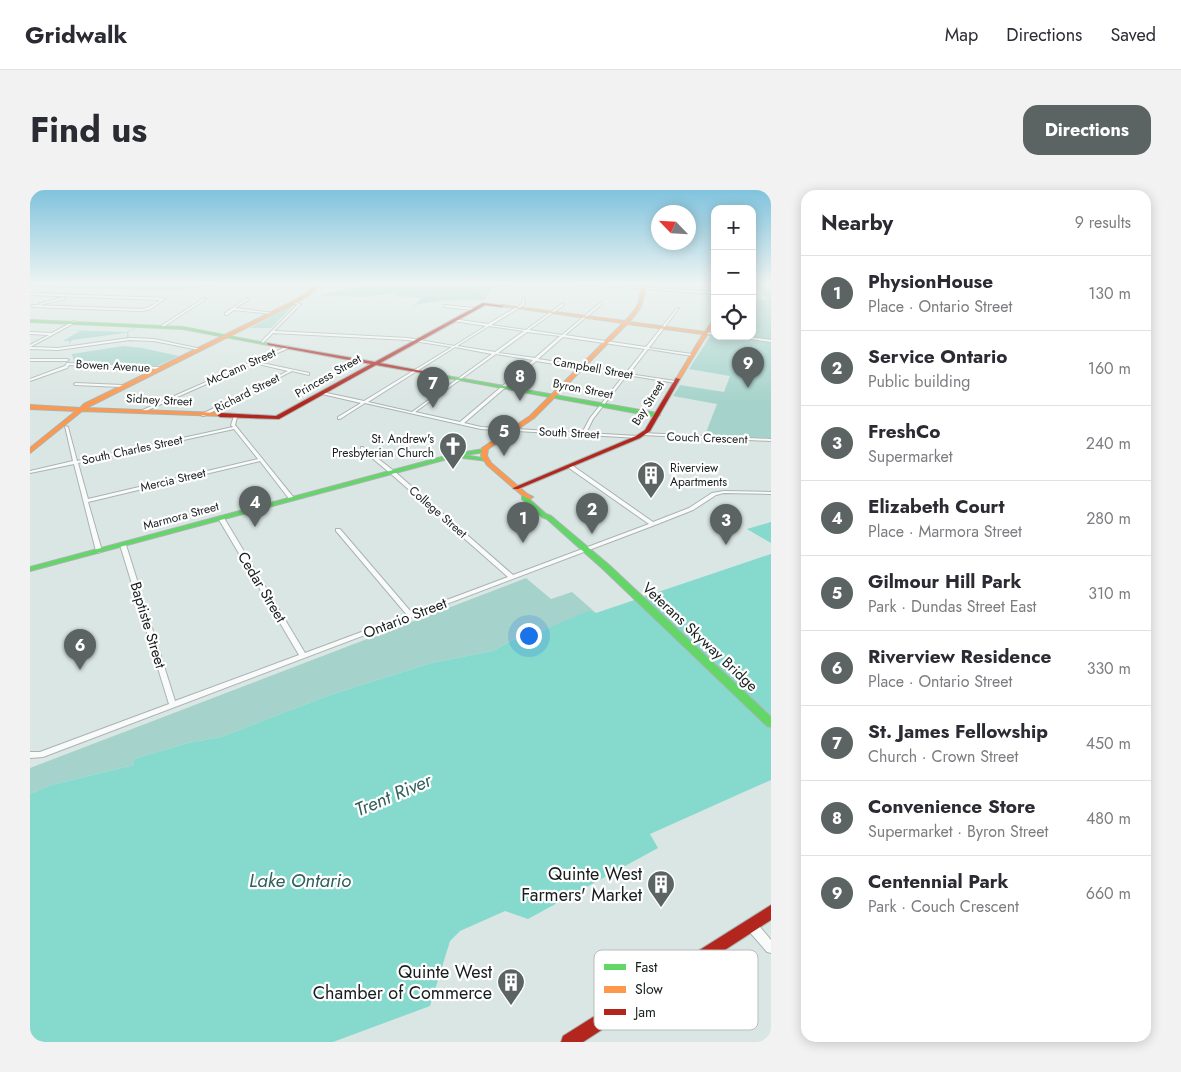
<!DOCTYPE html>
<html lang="en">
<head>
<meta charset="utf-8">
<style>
  body { margin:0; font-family:Jost,sans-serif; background:#f2f2f3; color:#2b2b33 }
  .controls { position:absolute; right:15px; top:15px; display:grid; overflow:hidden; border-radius:10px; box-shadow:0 2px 12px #0003 }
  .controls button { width:45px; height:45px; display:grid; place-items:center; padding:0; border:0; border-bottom:1px solid #e1e1e2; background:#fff; color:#2b2b33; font:25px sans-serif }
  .compass { position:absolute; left:621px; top:15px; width:45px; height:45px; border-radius:50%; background:#fff; box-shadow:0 2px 12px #0003; rotate:295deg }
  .you { position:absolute; left:498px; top:445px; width:18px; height:18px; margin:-12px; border:4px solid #fff; border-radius:50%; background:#1a73e8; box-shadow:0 0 0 8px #1a73e833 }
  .badge { display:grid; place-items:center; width:32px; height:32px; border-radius:50%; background:#5b6462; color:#fff; font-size:16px; font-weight:700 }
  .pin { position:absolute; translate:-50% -41px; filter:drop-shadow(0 1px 2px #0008) }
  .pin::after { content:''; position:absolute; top:26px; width:18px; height:15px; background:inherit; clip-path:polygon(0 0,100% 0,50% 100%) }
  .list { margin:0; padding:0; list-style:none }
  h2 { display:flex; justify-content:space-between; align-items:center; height:65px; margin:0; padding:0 20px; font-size:21px }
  h2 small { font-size:16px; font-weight:400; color:#7c7c81 }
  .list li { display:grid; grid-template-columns:32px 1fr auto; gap:15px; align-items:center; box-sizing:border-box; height:75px; padding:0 20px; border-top:1px solid #e1e1e2 }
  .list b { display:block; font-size:19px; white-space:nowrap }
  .list p { margin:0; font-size:16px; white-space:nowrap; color:#7c7c81 }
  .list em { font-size:16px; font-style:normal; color:#7c7c81 }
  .icon { flex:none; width:28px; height:28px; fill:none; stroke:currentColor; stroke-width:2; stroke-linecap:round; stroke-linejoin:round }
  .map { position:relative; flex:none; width:741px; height:852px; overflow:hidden; border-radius:15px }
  header { display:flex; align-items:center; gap:30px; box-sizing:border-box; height:70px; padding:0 25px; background:#fff; border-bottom:1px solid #e1e1e2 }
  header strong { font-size:24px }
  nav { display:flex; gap:28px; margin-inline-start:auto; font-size:18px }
  .intro { display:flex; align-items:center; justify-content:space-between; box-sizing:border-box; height:120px; padding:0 30px }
  h1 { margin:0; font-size:35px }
  .button { padding:12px 22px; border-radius:15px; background:#5b6462; color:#fff; font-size:18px; font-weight:700 }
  main { display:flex; gap:30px; padding:0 30px }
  aside { flex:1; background:#fff; border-radius:15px; box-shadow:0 2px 12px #0003 }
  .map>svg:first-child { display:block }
</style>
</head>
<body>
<header>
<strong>Gridwalk</strong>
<nav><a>Map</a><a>Directions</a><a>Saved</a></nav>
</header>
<div class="intro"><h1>Find us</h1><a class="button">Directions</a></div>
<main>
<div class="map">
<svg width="741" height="852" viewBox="0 0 741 852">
  <rect width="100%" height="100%" fill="#dae6e3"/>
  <g fill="#a5d3cb">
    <polygon points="0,93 182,94 211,93 140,101 0,97"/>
    <polygon points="323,93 507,93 485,95 482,98 470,95 470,97 462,98 454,110 419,109 385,115 391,108 368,106 365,103 333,107 288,105 331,96"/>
    <polygon points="732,99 741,99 741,150 711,146 722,146 722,110 737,110"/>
    <polygon points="264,115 241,138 220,138"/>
    <polygon points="107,137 108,137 98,142 99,148 97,148 97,143 94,143 42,150 38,156 40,151 33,151 50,141 36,140 96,142"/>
    <polygon points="681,145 741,153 741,248 675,245 687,214 643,206 650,195 694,202 700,186 659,179"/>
    <polygon points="93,156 112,158 149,166 127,176 44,173 42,164"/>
    <polygon points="496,388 521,409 542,402 566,423 483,450 463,461 401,473 300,505 191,547 158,553 104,569 104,575 21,595 0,604 0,578"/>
  </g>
  <g fill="#85d9cd">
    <polygon points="741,332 741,353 717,339"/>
    <polygon points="741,364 741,590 620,644 628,658 498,729 475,721 430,741 420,751 400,816 303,852 0,852 0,604 21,595 104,575 104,569 158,553 191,547 300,505 401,473 463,461 483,450 507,443 558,421 566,423"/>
  </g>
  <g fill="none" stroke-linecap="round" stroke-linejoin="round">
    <g stroke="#85d9cd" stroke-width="1">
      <polyline points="389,93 409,95 447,93"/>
      <polyline points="384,116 390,111 436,109 449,104 437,98 453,93"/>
    </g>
    <g stroke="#aab3b1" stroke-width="2">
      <g id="street">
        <polygon points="545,93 685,102 685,104 546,94"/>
        <polygon points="0,103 134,108 135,109 119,120 111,121 3,117 2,115 111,119 117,118 131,110 0,105"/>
        <polygon points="34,107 35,109 10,115 9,114"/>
        <path d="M494,107L495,108L494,115L461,135L496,140L533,113L534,115L499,140L532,145L571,112L572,114L535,145L616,157L647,118H649L619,158L662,164L663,166L618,159L599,184L645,191H646V193L597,185L563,229L556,243L608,246H609V248L451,239L335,213L310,229H308V227L331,213L292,204V202L334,211L422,157L378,150L243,143L233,153L231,152L268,114H262L263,112L271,114L244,141L378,148L424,156L456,136L424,131L423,129L458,134L492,114L493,108ZM459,136L494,141L465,162L427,156ZM497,142L530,146L505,168L468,163ZM533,147L615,159L596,183L508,169ZM425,157L462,164L382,222L338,212ZM466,164L503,170L430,232L385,222ZM506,171L594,185L560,228L552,243L451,237L434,233Z"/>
        <polygon points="174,108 176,109 133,137 131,136"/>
        <polygon points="217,108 218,110 205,118 243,123 242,124 204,120 197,125 195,125 195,123"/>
        <polygon points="415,115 443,118 444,119 443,120 414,117"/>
        <polygon points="44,131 46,132 0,157 0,155 19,145 0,144 0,142 22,143"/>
        <polygon points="676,142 685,143 685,145 675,144"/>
        <polygon points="702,146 711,146 741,150 741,152"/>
        <polygon points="99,148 124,149 171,159 169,160 124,151 99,150 28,160 0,159 0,157 28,158"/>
        <polygon points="258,156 259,158 227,172 279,183 279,185 262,181 174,226 172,226 172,224 258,181 224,173 111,223 108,222"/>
        <polygon points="0,169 37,169 39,170 37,171 0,171"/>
        <polygon points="37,173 129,177 131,178 129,179 39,175 37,178 0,191 0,189 35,176"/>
        <polygon points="46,193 92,195 94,196 92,197 45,195 44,194"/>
        <path d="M204,226L207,227L205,235L264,308V310H260L230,271L58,312L72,361L69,363L66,361L44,274L0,283V281L43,271L35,236L38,237L47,271L203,237L201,235ZM204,239L228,269L58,309L48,273Z"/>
        <polygon points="612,243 741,249 741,251 613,245 611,244"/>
        <polygon points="331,257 333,257 364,281 483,385 619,334 539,278 539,276 543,276 623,332 659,318 682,303 694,301 741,302 741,304 694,303 686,305 663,320 625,335 13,567 0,568 0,562 10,562 139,514 90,355 91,354 93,353 96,355 145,511 269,465 188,328 189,327 191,326 194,328 275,463 377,425 306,341 306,339 310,339 382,423 478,387 360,283 331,259"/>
        <polygon points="721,730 725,731 741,750 741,763 737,762 717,739 716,735 717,731"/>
      </g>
    </g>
    <g stroke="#aab3b1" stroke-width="2">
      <g id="fast">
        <polygon points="0,130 153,137 240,154 238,155 153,139 0,132"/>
        <polygon points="411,185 627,223 630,225 627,227 413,187 411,187"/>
        <polygon points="454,259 456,260 456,262 434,265 458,269 458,271 425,267 0,381 0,377 423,264"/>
        <polygon points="495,303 498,305 498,308 516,324 521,326 579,375 741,527 741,537 737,536 573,379 517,329 512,327 492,309 492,305"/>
      </g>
    </g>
    <g stroke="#aab3b1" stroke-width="2">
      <g id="slow">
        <polygon points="288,93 292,93 279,105 264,114 56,218 190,223 192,224 192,226 52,221 0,263 0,258 46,221 0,219 0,215 50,218 54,214 262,112 277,103"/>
        <path d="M612,93H616C613,113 613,117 599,132L675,142L685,127V131L650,189L648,190L646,189L673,144L597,134L504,228L458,259L457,266L461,273L497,304L503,307L500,309L493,306L457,275L451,266L452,258L500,226L593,133L470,116L472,115L595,131C610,116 609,113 612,93Z"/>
      </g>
    </g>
    <g stroke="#aab3b1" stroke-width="2">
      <g id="jam">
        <polygon points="682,93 685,93 685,97"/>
        <polygon points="453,113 474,116 472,117 455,115 350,173 413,185 415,185 415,187 346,175 249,229 190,227 187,225 190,223 246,226 341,174 238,155 237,153 345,172"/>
        <polygon points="646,188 650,189 620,241 610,248 488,299 484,299 483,298 606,246 615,240"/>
        <polygon points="741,715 741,730 553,852 531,852 533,846"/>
      </g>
    </g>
    <use href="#street" fill="#f9fbfb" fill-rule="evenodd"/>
    <use href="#fast" fill="#63d668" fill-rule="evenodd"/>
    <use href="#slow" fill="#ff974d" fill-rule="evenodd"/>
    <use href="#jam" fill="#b3261e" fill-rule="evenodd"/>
  </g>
  <linearGradient id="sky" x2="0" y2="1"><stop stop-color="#80c3dd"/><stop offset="0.44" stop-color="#eef4f2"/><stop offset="1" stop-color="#eef4f2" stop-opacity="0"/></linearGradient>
  <rect width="741" height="212" fill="url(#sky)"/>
  <defs>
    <g id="church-pin" transform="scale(1.4375)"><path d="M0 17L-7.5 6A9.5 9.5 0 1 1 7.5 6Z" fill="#5b6462" stroke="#fff"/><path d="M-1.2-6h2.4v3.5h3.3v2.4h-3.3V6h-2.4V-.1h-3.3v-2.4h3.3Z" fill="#fff"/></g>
    <g id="building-pin" transform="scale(1.4375)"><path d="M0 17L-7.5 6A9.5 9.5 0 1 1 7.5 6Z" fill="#5b6462" stroke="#fff"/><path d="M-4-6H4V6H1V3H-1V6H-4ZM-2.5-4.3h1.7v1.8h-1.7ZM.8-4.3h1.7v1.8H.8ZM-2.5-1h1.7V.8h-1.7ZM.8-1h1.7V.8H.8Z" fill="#fff"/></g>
  </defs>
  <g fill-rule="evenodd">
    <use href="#church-pin" x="423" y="256"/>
    <use href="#building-pin" x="621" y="285"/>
    <use href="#building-pin" x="631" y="694"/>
    <use href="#building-pin" x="481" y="792"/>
  </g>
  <g text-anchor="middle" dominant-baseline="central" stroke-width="4.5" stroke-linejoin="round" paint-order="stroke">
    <g font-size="12" fill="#171e1d" stroke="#fff">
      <text transform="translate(83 176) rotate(3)">Bowen Avenue</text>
      <text transform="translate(211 177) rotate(-24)">McCann Street</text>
      <text transform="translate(563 178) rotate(10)">Campbell Street</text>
      <text transform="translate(298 186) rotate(-30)">Princess Street</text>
      <text transform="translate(553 199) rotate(11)">Byron Street</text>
      <text transform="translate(217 203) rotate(-27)">Richard Street</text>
      <text transform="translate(129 210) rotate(3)">Sidney Street</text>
      <text transform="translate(618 213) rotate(-58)">Bay Street</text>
      <text transform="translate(539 243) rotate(3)">South Street</text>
      <text transform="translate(677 248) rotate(2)">Couch Crescent</text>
      <text transform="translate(102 260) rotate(-12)">South Charles Street</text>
      <text transform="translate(143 290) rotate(-13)">Mercia Street</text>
      <text transform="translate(408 322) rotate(41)">College Street</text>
      <text transform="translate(151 326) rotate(-15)">Marmora Street</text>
    </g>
    <g font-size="12" fill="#171e1d" stroke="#fff" text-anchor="end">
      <text x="404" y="249">St. Andrew's<tspan x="404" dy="14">Presbyterian Church</tspan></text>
      <text x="640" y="278" text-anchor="start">Riverview<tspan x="640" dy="14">Apartments</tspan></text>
    </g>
    <g font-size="15" fill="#171e1d" stroke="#fff">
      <text transform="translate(232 397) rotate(59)">Cedar Street</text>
      <text transform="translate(375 428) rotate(-21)">Ontario Street</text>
      <text transform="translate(118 435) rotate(73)">Baptiste Street</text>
      <text transform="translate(670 447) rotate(43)">Veterans Skyway Bridge</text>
    </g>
    <g font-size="18" fill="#171e1d" stroke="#fff" text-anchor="end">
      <text x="612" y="684">Quinte West<tspan x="612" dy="21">Farmers' Market</tspan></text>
      <text x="462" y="782">Quinte West<tspan x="462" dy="21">Chamber of Commerce</tspan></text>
    </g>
    <g font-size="19" font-style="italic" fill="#2f6059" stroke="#fff">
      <text transform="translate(363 605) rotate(-23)">Trent River</text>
      <text x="270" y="690">Lake Ontario</text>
    </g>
  </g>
  <rect x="564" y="760" width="164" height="80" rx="8" fill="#fff" stroke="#b9bcbb" stroke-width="1"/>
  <rect x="574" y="774" width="22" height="6" fill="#63d668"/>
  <rect x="574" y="796" width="22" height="7" fill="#ff974d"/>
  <rect x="574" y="819" width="22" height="6" fill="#b3261e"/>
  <g font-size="14" fill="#171e1d">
    <text x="605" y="782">Fast</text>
    <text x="605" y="804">Slow</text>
    <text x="605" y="827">Jam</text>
  </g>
</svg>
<div class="controls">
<button>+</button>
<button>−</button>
<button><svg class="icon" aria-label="locate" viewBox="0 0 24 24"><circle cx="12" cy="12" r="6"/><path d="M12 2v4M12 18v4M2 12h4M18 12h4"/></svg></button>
</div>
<svg class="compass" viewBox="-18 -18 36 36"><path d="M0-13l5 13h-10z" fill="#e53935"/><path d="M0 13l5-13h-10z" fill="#7c7c81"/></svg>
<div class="you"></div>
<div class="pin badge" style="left:493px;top:353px">1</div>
<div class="pin badge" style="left:562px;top:344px">2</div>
<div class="pin badge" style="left:696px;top:355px">3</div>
<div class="pin badge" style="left:225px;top:337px">4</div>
<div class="pin badge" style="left:474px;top:266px">5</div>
<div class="pin badge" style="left:50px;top:480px">6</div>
<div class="pin badge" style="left:403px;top:218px">7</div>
<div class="pin badge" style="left:490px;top:211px">8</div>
<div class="pin badge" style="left:718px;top:198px">9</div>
</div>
<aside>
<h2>Nearby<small>9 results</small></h2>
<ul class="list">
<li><span class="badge">1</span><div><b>PhysionHouse</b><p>Place · Ontario Street</p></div><em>130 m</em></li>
<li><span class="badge">2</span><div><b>Service Ontario</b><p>Public building</p></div><em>160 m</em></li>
<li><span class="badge">3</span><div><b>FreshCo</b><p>Supermarket</p></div><em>240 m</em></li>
<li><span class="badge">4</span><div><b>Elizabeth Court</b><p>Place · Marmora Street</p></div><em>280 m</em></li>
<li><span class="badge">5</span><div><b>Gilmour Hill Park</b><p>Park · Dundas Street East</p></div><em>310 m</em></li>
<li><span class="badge">6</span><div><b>Riverview Residence</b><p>Place · Ontario Street</p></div><em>330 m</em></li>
<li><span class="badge">7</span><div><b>St. James Fellowship</b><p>Church · Crown Street</p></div><em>450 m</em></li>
<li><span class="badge">8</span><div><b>Convenience Store</b><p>Supermarket · Byron Street</p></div><em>480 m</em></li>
<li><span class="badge">9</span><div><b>Centennial Park</b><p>Park · Couch Crescent</p></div><em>660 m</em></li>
</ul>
</aside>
</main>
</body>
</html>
